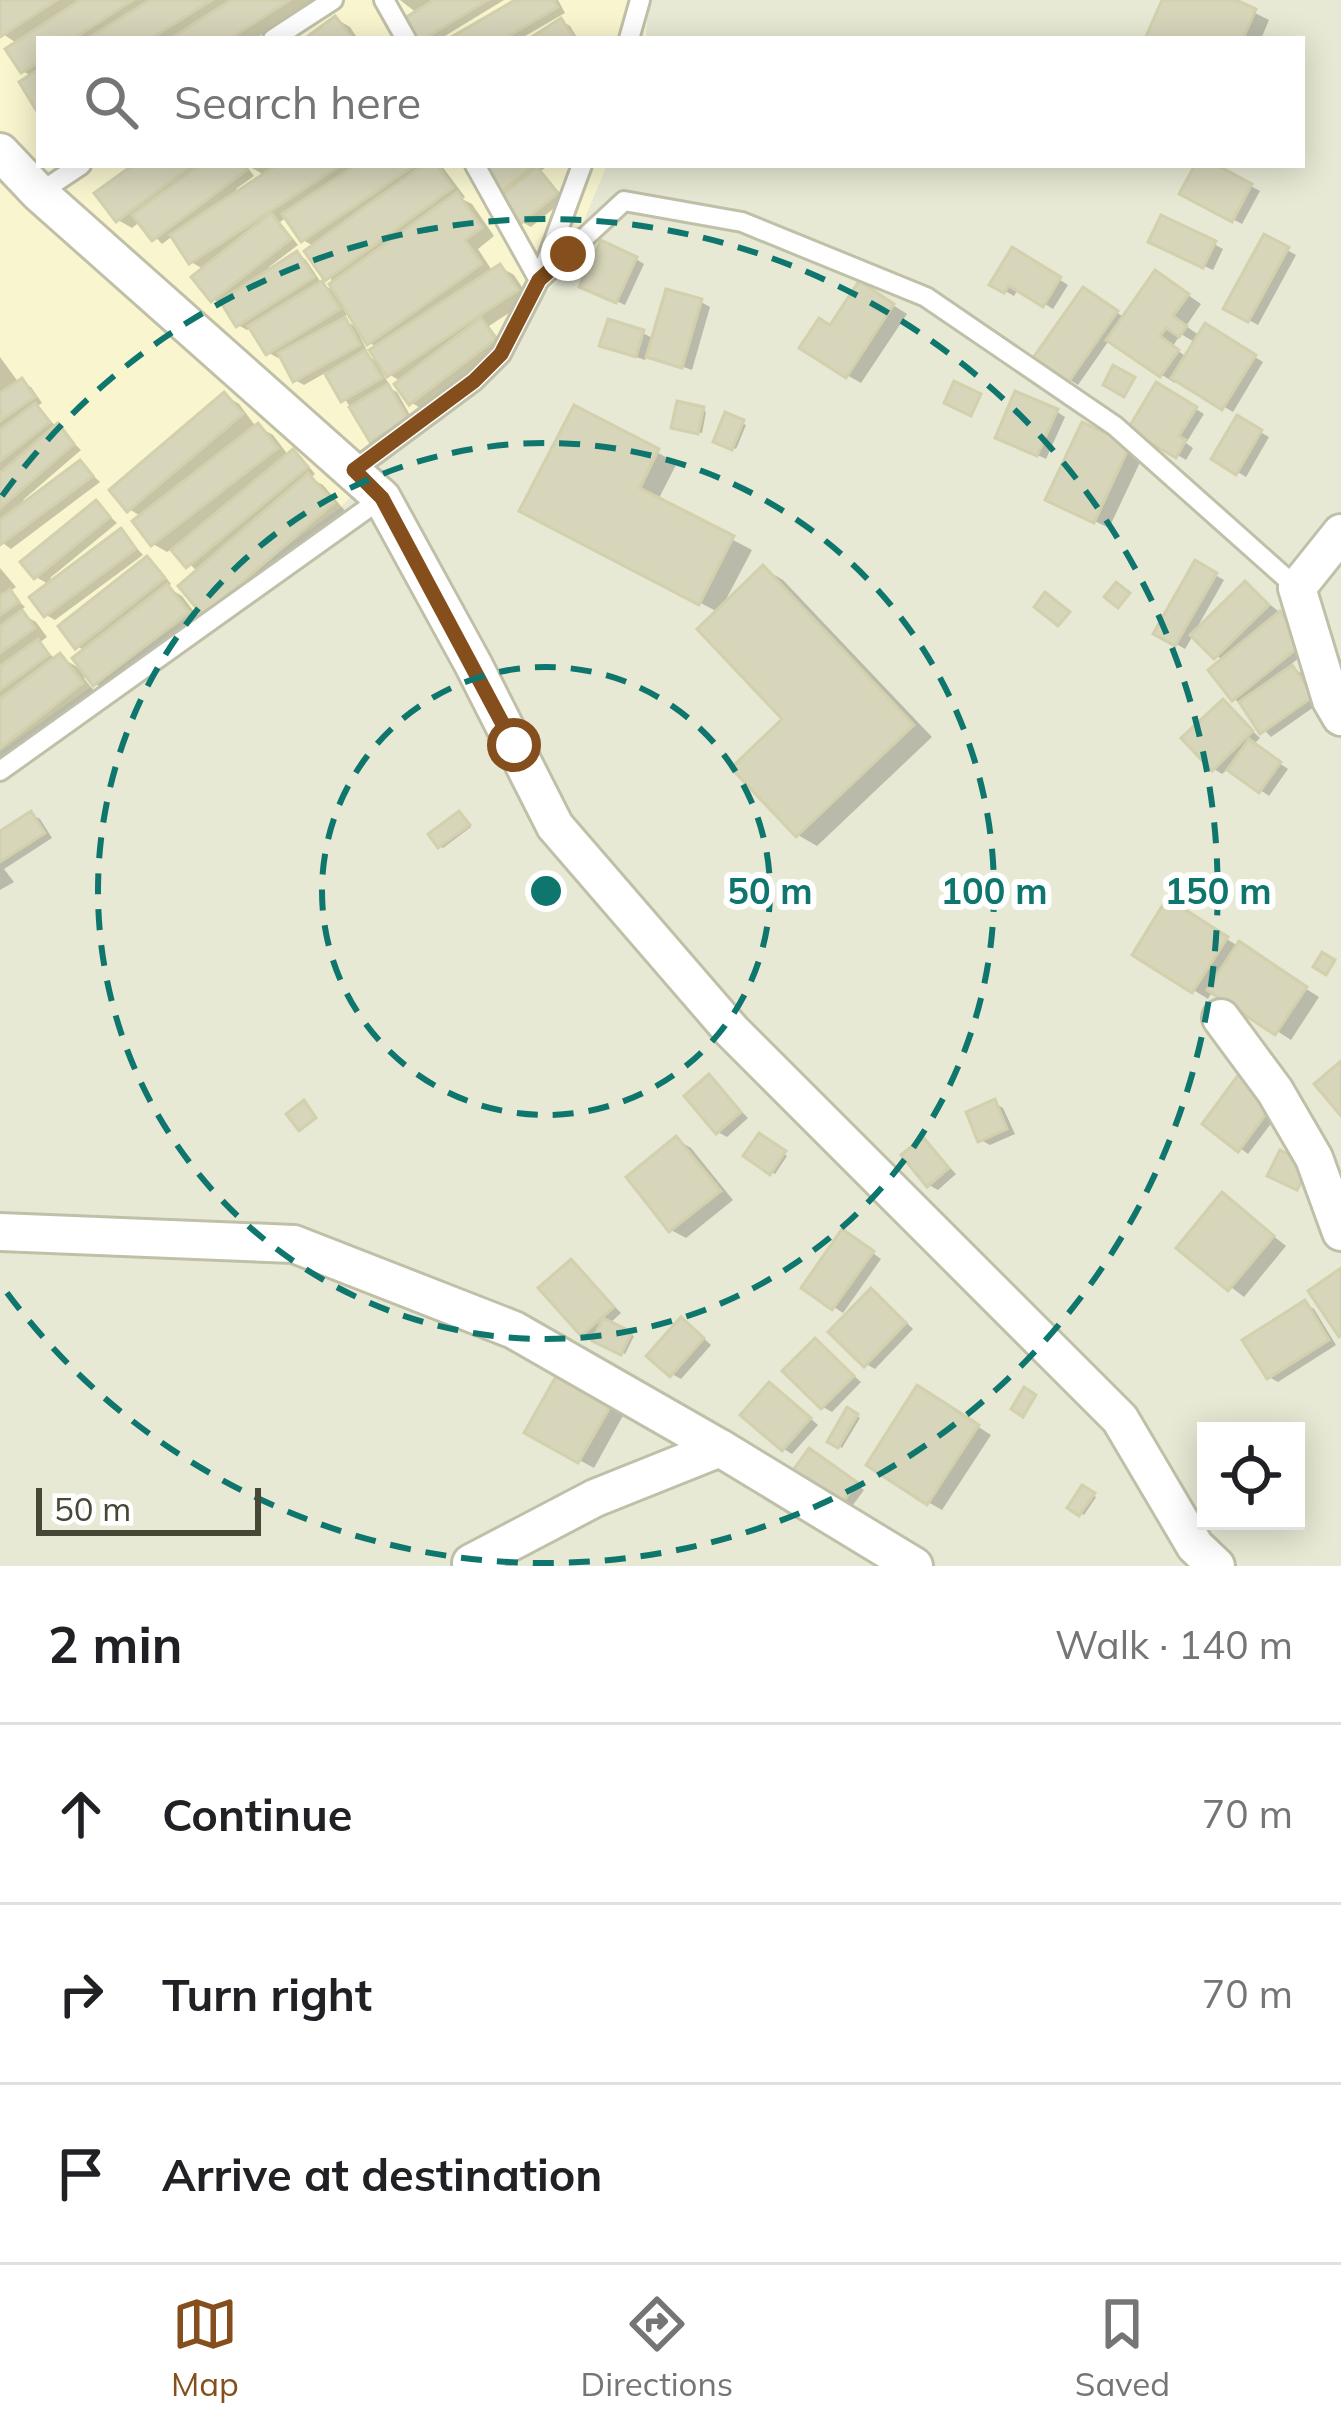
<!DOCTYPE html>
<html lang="en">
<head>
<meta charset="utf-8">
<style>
  body { margin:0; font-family:Mulish,sans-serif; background:#f2f2f2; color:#202124 }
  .controls { position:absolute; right:36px; bottom:36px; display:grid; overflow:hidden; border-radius:0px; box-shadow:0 6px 30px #0003 }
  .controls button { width:108px; height:108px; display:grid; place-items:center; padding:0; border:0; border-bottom:3px solid #e0e0e0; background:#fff; color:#202124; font:60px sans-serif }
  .scale { position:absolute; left:36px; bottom:30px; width:225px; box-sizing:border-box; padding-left:12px; border:6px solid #474735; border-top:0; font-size:33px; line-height:42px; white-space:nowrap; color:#474735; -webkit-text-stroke:9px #fff; paint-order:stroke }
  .stop { position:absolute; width:36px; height:36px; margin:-27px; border:9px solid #844f1c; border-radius:50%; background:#fff }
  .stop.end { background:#844f1c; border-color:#fff; box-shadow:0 3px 12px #0008 }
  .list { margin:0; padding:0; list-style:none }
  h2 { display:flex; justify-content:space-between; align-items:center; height:156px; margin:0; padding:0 48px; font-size:51px }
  h2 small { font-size:39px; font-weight:400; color:#757577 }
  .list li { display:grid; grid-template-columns:78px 1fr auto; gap:36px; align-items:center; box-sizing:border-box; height:180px; padding:0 48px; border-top:3px solid #e0e0e0 }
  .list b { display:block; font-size:45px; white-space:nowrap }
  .list em { font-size:39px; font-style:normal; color:#757577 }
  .icon { flex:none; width:66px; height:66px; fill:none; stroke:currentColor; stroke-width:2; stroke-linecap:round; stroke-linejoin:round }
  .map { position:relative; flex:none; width:1341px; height:1566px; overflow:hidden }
  .search { position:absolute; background:#fff; box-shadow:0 6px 30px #0003; left:36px; right:36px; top:36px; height:132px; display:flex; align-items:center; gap:30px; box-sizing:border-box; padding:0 42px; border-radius:0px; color:#757577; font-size:45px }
  .sheet { height:696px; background:#fff }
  nav { display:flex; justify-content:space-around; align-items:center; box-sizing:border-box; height:168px; border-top:3px solid #e0e0e0; background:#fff; font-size:33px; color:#757577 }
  nav a { display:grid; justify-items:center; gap:6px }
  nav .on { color:#844f1c }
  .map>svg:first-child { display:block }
</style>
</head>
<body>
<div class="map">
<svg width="1341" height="1566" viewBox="0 0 1341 1566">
  <rect width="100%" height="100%" fill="#f4f4e6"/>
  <path fill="#e8e9d4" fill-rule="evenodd" d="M0,0H1341V1566H0ZM39,39H1302V165H39ZM1206,1431H1296V1521H1206Z"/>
  <polygon fill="#f8f5cf" points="0,0 648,0 646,39 39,39 39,165 607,165 560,278 340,508 0,752"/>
  <g fill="#0003" fill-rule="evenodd">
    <polygon points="0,0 315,0 255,39 39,39 39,108 23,83 33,77 23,71 18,44 0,32"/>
    <polygon points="400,0 504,0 440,39 418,39 418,14"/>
    <polygon points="521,0 558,0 565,13 520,39 454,39"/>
    <polygon points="1166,0 1229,0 1269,20 1261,39 1149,39"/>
    <polygon points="336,19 350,27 358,39 309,39"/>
    <polygon points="559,20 570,26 578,39 534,39"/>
    <path d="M138,165H246L254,176L236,189L239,193L266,176L247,165H441L465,197L462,199L472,204L494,236L478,249L493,272L500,267L514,275L530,299L489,326L503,345L420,408L411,402L402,382L380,369L389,384L385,386L397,392L415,424L381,445L372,440L327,372L304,385L295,380L282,355L278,358L269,353L252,327L247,330L238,325L224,303L213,300L205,270L191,262L174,235L162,244L141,221L132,228L118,220ZM287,217L303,240L315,247L338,293L322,284L306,260L297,254L272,271L269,267L298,245L280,222ZM350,313L361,330L341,318ZM360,337L378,348L382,364L363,353L367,350Z"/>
    <polygon points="487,165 548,165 540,172 565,199 531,227 522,222 509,193"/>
    <polygon points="1198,165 1211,165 1260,191 1242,224 1183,193"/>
    <polygon points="1265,238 1296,255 1258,325 1227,308"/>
    <polygon points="1214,244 1223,249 1213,270 1161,246"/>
    <polygon points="1013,251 1068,285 1053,309 1019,288 1014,296 993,284"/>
    <polygon points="636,259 644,264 625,305 592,290"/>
    <path d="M1169,282L1201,304L1186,326L1200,336L1206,327L1263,362L1233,412L1178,379L1175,383L1162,375L1110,339L1078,385L1070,380L1092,296L1125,318ZM1181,334L1196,343L1187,357L1172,347Z"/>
    <polygon points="874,293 907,314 861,383 847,375 831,328"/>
    <polygon points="701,302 710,307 692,370 647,354 645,360 603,345 643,333 654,339"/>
    <polygon points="0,357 19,383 31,387 42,403 36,407 81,450 23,500 27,504 80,463 100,482 11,549 0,541"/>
    <polygon points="1157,386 1204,414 1186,443 1193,448 1186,460 1132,428"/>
    <polygon points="225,395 239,404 254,424 273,435 289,456 293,453 302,458 315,474 310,478 323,485 346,512 219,622 205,614 198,572 173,548 167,552 153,544 142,517 129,509"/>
    <polygon points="575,409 677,463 658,500 752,550 722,607 764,569 783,580 932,737 817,846 798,835 735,768 787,719 718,612 541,521"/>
    <polygon points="703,410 706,412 702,433 678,428"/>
    <polygon points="1057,412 1065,417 1046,459 1007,441"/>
    <polygon points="726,416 746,425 736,449 717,441"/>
    <polygon points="1238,419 1269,437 1246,477 1215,458"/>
    <polygon points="1129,448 1143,456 1109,528 1063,506"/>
    <polygon points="97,504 117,523 50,578 54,582 121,531 143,555 55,620 46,615 50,585 36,577"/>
    <polygon points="147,559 156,565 171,584 167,587 182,596 201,621 110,692 83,677 95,692 0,766 0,568 16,587 9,592 25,607 19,612 36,622 47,637 39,643 56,660 60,657 86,672 85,651 77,646"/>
    <polygon points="1196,564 1224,580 1194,633 1246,585 1289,620 1311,648 1289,666 1301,673 1321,702 1271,737 1234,698 1223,661 1194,634 1185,649 1157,633"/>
    <polygon points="1223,703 1260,738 1253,745 1288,769 1269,796 1229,768 1222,774 1214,769"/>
    <polygon points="31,814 40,819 52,838 4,869 14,882 0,890 0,834"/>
    <polygon points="463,817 471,827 443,848 440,846"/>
    <polygon points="1168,902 1319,997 1291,1040 1213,990 1208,999 1136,954"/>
    <polygon points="709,1078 748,1118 727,1137 718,1132"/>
    <polygon points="994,1103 1003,1108 1015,1134 990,1145 981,1140"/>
    <polygon points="1282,1109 1248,1154 1206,1123"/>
    <polygon points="760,1137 787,1156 775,1174 747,1156"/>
    <polygon points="677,1140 691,1148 733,1200 686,1238 671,1230"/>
    <polygon points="924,1140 956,1174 938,1190 929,1185"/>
    <polygon points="1223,1196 1286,1246 1244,1297 1180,1248"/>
    <polygon points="852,1238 881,1259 843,1313 805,1288"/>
    <polygon points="572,1262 621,1313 609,1324 634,1336 625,1354 583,1334"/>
    <polygon points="880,1297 913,1329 875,1369 866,1364"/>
    <polygon points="1305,1304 1314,1309 1336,1345 1278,1382 1269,1377"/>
    <polygon points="690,1326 711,1345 681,1379 672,1374"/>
    <polygon points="816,1342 861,1382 832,1412 823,1407"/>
    <polygon points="560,1375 625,1412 594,1468 528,1432"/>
    <polygon points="778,1390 818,1425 792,1454 784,1449"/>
    <polygon points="932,1397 991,1435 942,1510 928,1502"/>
    <polygon points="848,1411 860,1418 842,1448 831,1441"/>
    <polygon points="819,1457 864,1490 847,1513"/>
    <polygon points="1083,1489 1096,1497 1084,1515 1072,1507"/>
  </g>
  <g fill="#d7d5ba" stroke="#d2d0ad" stroke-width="3">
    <polygon points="0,0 57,0 0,37"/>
    <polygon points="80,0 133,0 73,39 39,39 39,62 21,73 5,49"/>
    <polygon points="150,0 212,0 150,39 87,39"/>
    <polygon points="231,0 290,0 229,39 170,39"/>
    <polygon points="434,0 488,0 424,39 414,39 403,19"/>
    <polygon points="515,0 554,0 558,7 504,39 448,39"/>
    <polygon points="1162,0 1236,0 1256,9 1243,39 1145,39"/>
    <polygon points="335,16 353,39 304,39"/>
    <polygon points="561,18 574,38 529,39"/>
    <polygon points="39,69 39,108 36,110 19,82"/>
    <polygon points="133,165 193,165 116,222 94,193"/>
    <polygon points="199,165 243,165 247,170 152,241 132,215"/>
    <polygon points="277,165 341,165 189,264 170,235"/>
    <polygon points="356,165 416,165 301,242 282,214"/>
    <polygon points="423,165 437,165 453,188 325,281 304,251"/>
    <polygon points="482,165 534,165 501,192"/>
    <polygon points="1195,165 1217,165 1252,184 1232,222 1179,194"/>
    <polygon points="537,167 558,193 520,224 499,197"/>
    <polygon points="457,192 482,228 465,240 482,264 367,345 329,284"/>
    <polygon points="271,213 291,239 211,302 191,277"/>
    <polygon points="1161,215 1216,241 1203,268 1148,242"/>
    <polygon points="1264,234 1289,247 1248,322 1223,309"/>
    <polygon points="601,240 637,257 616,303 579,287"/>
    <polygon points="1012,247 1061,277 1043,307 1009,286 1004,293 989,285"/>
    <polygon points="297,251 314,277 236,327 220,301"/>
    <polygon points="500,264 518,290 387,377 369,350"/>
    <polygon points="1155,270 1189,294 1173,316 1187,326 1179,337 1166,328 1160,336 1179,350 1160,377 1106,340"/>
    <polygon points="322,281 340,309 266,355 248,326"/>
    <polygon points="859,281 894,304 846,378 799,348 819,318 830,325"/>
    <polygon points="1083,287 1118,311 1068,383 1033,358"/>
    <polygon points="666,289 702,299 682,368 646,357"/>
    <polygon points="345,317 360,345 293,382 278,353"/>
    <polygon points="481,318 496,339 409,405 394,384"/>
    <polygon points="608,319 644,330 636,357 599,346"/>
    <polygon points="1205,323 1256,355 1222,410 1171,378"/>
    <polygon points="365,350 382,378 341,402 325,374"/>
    <polygon points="1113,365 1135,377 1124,397 1103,385"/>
    <polygon points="22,378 35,397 0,421 0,393"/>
    <polygon points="954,381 981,394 971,416 944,403"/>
    <polygon points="1156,382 1197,407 1179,436 1186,440 1176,458 1128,429"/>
    <polygon points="388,384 408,419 370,442 349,407"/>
    <polygon points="1015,391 1058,409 1037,456 995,438"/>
    <polygon points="224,392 243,414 127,512 109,490"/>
    <polygon points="677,401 704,407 698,434 671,428"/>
    <polygon points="35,403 50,422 0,461 0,430"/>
    <polygon points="574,405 659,449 640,488 734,536 699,605 519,511"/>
    <polygon points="725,412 744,420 732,450 713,442"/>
    <polygon points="1237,415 1262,430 1236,475 1211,459"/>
    <polygon points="1082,422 1130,445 1094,523 1045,500"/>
    <polygon points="58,423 74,444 0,508 0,473"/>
    <polygon points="258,423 278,448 151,546 132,521"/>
    <polygon points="293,449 308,467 186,568 171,550"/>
    <polygon points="80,460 93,476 0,545 0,520"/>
    <polygon points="308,473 334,503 203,616 178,586"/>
    <polygon points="96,500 110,517 34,579 20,562"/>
    <polygon points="121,528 136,549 44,617 29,597"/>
    <polygon points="147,556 165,578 75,649 58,626"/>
    <polygon points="1195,560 1217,573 1175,646 1153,634"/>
    <polygon points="763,565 914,725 796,837 731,768 782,719 697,629"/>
    <polygon points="1245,581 1269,605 1214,659 1190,635"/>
    <polygon points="1116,582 1130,593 1118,608 1104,597"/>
    <polygon points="167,584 189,612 93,686 72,658"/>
    <polygon points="10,589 19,602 0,615 0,596"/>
    <polygon points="1045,592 1070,612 1058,626 1034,607"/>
    <polygon points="22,610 35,628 0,653 0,626"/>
    <polygon points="1280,611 1305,642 1232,701 1208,670"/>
    <polygon points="38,639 49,655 0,690 0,666"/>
    <polygon points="60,653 83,683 0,748 0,699"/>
    <polygon points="1292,665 1314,696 1260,734 1239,702"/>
    <polygon points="1223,699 1253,731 1212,771 1181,738"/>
    <polygon points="1249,739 1281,762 1259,793 1227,770"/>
    <polygon points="31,811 45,833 0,862 0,831"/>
    <polygon points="459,811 470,825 438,848 428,834"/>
    <polygon points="1167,898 1228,937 1192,993 1132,955"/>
    <polygon points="1239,941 1307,987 1275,1035 1207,990"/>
    <polygon points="1322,952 1335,960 1326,975 1313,967"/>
    <polygon points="1341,1061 1341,1116 1314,1084"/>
    <polygon points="709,1074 741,1112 716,1134 684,1096"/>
    <polygon points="1239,1074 1275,1102 1238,1152 1202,1124"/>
    <polygon points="995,1099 1007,1129 978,1142 966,1112"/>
    <polygon points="304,1100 316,1118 299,1131 286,1114"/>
    <polygon points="759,1133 786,1151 770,1175 743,1156"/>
    <polygon points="676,1136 721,1191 669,1232 626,1177"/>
    <polygon points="923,1137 949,1168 927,1187 901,1155"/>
    <polygon points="1280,1150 1310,1165 1297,1190 1267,1176"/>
    <polygon points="1222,1192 1274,1236 1228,1291 1176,1248"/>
    <polygon points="842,1229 874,1251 832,1310 801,1288"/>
    <polygon points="571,1259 614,1307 581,1336 538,1288"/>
    <polygon points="1341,1268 1341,1335 1339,1337 1308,1291"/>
    <polygon points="871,1288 906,1323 864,1367 828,1332"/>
    <polygon points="1305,1300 1329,1340 1267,1379 1242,1340"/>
    <polygon points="681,1317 704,1338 670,1377 646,1356"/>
    <polygon points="603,1318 632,1332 621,1355 592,1341"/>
    <polygon points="815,1338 854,1376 821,1409 782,1371"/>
    <polygon points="559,1371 613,1402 578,1463 524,1433"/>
    <polygon points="769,1382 811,1418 782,1451 740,1415"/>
    <polygon points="917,1385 979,1425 927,1505 866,1465"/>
    <polygon points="1024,1387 1036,1395 1023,1417 1011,1409"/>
    <polygon points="847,1407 858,1414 838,1448 827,1442"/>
    <polygon points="809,1448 857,1482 837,1511 789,1476"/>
    <polygon points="1082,1485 1095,1493 1079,1516 1067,1508"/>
  </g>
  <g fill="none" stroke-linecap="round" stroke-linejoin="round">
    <g stroke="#c0c0a8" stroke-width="24">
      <g id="service">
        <polyline points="384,0 406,39"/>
        <polyline points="273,39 333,0"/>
        <polyline points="629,39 640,0"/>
        <polyline points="39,193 81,165"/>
        <polyline points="541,276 582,165"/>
        <polyline points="539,280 624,201 742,222 926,297 1115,426 1297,588"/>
        <polyline points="354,470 474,381 501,354 539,280 475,165"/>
        <polyline points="0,771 382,498"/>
      </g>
    </g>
    <g stroke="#c0c0a8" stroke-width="42">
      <g id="minor">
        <polyline points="0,152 39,193 382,498 473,664 555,826 732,1031 1120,1419 1195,1546 1216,1566"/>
        <polyline points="1341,533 1297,588 1331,700 1341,717"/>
        <polyline points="1221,1018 1275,1091 1314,1158 1341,1232"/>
        <polyline points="0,1232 294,1244 514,1330 720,1448 914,1566"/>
        <polyline points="471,1563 595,1498 720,1448"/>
      </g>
    </g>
    <use href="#service" stroke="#fff" stroke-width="18"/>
    <use href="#minor" stroke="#fff" stroke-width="36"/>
  </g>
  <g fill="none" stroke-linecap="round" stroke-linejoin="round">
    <polyline stroke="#844f1c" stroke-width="15" points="514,745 382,498 354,470 474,381 501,354 539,280 568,254"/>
  </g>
  <g fill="none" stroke="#0f766e" stroke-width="6" stroke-dasharray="21 15">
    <circle cx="546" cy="891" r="224"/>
    <circle cx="546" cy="891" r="448"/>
    <path d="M2 496A672 672 0 1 1 2 1286"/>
  </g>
  <circle cx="546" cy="891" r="18" fill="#0f766e" stroke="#fff" stroke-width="6"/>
  <g font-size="36" text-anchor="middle" font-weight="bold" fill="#0f766e" stroke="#fff" stroke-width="12" stroke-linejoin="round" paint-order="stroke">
    <text x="770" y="904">50 m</text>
    <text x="994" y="904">100 m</text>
    <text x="1218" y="904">150 m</text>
  </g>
</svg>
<div class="controls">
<button><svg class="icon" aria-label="locate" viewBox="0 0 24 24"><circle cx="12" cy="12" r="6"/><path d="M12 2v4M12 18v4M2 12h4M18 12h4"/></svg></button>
</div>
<div class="scale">50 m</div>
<div class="stop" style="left:514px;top:745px"></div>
<div class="stop end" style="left:568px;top:254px"></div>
<div class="search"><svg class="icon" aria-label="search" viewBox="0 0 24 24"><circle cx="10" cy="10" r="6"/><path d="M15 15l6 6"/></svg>Search here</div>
</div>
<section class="sheet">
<h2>2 min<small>Walk · 140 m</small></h2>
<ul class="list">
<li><svg class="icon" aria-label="ahead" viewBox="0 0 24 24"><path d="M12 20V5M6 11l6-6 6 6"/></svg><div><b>Continue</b></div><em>70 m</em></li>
<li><svg class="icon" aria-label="right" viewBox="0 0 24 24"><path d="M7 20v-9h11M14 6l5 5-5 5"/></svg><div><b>Turn right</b></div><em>70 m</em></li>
<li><svg class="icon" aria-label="arrive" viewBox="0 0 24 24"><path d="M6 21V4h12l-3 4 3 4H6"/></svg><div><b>Arrive at destination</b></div></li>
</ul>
</section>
<nav>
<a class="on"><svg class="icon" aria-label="map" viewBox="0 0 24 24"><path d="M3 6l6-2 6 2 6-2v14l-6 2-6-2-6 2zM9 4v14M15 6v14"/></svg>Map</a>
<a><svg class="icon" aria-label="directions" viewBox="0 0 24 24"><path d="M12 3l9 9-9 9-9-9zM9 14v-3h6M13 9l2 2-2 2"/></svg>Directions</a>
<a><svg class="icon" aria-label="saved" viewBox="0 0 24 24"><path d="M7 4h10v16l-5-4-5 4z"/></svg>Saved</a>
</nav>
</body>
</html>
